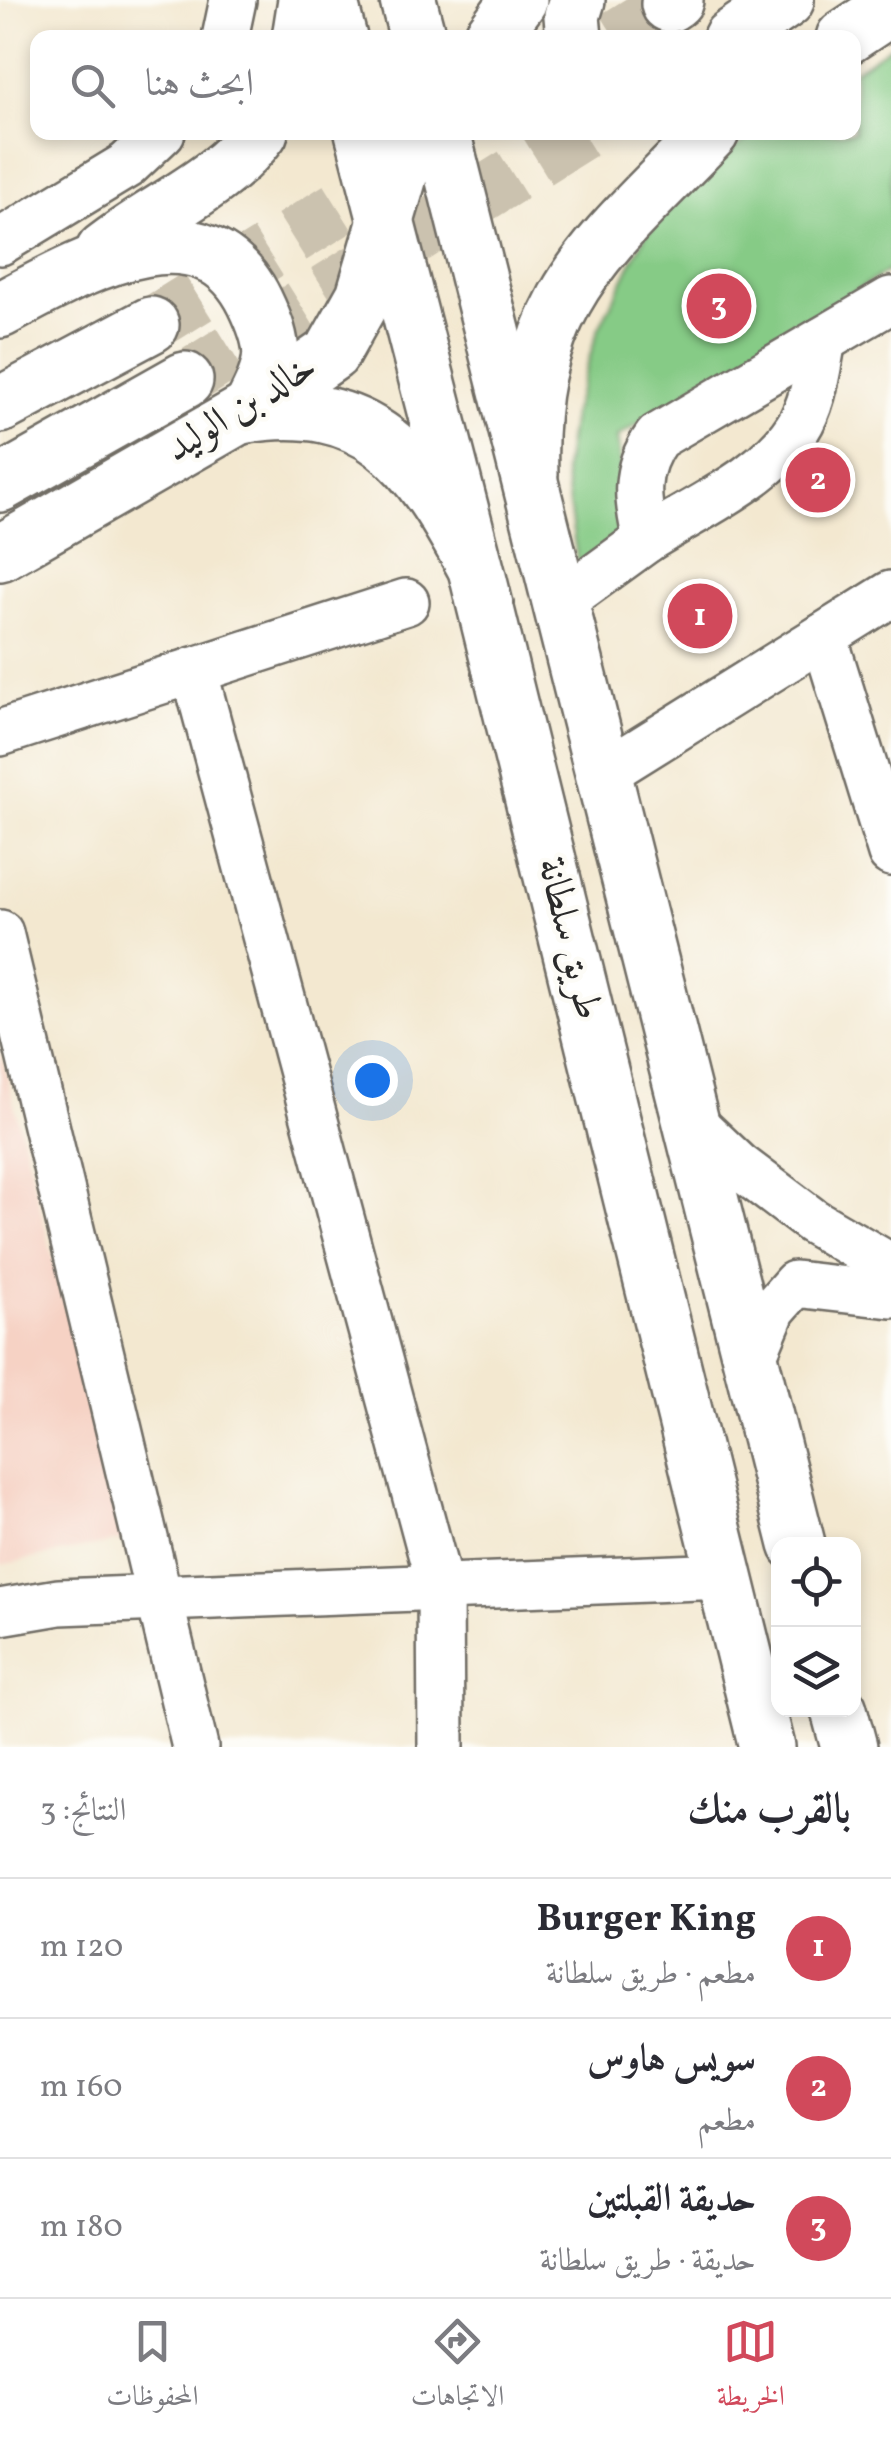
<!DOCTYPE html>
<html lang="ar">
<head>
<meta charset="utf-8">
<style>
  body { margin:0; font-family:Vollkorn,Amiri,serif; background:#f7f7f7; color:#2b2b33; direction:rtl }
  .controls { position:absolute; right:30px; bottom:30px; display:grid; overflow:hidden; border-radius:20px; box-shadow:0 5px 15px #0003 }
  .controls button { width:90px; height:90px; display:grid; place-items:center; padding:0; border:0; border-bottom:2px solid #e1e1e2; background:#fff; color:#2b2b33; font:50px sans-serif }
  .you { position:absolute; left:372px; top:1080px; width:35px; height:35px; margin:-25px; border:8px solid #fff; border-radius:50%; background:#1a73e8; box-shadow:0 0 0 15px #1a73e833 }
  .badge { display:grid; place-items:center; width:65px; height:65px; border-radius:50%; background:#d1495b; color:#fff; font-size:32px; font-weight:700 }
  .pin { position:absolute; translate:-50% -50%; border:5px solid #fff; box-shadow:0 2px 10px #0006 }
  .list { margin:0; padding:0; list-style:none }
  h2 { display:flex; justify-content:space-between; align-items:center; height:130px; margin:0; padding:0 40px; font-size:42px }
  h2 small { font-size:32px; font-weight:400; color:#7c7c81 }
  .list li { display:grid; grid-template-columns:65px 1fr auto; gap:30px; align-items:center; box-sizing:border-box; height:140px; padding:0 40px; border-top:2px solid #e1e1e2 }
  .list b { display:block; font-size:38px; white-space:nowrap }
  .list p { margin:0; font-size:32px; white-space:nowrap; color:#7c7c81 }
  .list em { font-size:32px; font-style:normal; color:#7c7c81 }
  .icon { flex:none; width:55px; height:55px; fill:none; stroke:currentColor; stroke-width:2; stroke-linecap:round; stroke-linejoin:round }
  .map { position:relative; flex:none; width:891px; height:1747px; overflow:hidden; direction:ltr }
  .search { position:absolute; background:#fff; box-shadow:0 5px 15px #0003; left:30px; right:30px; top:30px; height:110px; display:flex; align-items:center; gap:25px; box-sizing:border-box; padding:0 35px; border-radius:20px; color:#7c7c81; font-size:38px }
  .sheet { height:550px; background:#fff }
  nav { display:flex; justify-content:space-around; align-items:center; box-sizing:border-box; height:140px; border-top:2px solid #e1e1e2; background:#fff; font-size:28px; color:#7c7c81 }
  nav a { display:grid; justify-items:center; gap:5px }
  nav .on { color:#d1495b }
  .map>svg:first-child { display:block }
</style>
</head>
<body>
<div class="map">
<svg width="891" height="1747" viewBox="0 0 891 1747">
  <rect width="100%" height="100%" fill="#fdfcf7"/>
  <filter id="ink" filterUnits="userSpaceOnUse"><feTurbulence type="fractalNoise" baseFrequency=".01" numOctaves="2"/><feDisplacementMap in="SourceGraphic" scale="20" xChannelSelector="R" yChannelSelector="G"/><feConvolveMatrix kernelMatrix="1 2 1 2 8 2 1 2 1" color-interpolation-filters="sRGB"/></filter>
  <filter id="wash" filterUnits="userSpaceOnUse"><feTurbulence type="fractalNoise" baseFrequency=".0048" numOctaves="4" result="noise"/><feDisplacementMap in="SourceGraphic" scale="40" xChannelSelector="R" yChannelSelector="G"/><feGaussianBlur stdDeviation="2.25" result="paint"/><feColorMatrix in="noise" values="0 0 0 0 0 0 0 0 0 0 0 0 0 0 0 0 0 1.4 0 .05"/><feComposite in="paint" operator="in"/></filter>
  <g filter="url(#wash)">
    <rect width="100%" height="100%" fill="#f3e8d0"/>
    <polygon fill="#f6d2c4" points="0,1049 124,1540 0,1565"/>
    <polygon fill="#86cb86" stroke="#587b58" stroke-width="2.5" points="891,46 891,269 617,437 629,534 579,573 564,470 572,415 598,330 645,236 720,157 758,133 854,132 854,71"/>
  </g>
  <g filter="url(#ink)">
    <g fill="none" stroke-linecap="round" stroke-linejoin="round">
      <g stroke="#cbc2af" stroke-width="55" stroke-dasharray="55 28" stroke-linecap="butt">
        <polyline points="615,38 669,4"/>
        <polyline points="151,325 416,160"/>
        <polyline points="185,380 582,132"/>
      </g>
      <g stroke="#716d65" stroke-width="50">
        <g id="minor">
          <polyline points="225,38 233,0"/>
          <polyline points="0,242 127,165 162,132"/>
          <path d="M646,540C694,509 765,479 797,429C814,403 817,371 823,340"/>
          <path d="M558,604L646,540C637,501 632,471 657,437L891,300"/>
          <polyline points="824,636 891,853"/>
          <polyline points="194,670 440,1587 441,1747"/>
          <polyline points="0,733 406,602"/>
          <polyline points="601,775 891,594"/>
          <polyline points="0,933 195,1747"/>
          <polyline points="686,1116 739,1166 812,1221 891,1267"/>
          <polyline points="750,1364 773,1309 795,1284 891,1295"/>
          <polyline points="0,1612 59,1602 725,1576"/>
        </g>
      </g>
      <g stroke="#716d65" stroke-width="60">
        <g id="major">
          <polyline points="329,0 339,38"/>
          <polyline points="408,0 418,38"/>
          <polyline points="363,132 478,577 767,1747"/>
          <polyline points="442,132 797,1544"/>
          <polyline points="839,1710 849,1747"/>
        </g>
      </g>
      <g stroke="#716d65" stroke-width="60">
        <g id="highway">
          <polyline points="669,4 675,0"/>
          <polyline points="300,38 306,0"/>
          <polyline points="491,38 519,0"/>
          <polyline points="574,38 572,16 577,0"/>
          <polyline points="731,38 786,0"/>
          <polyline points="844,38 891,7"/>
          <path d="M104,251C154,211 221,185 260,132"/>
          <path d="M0,310C74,271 202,193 255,302C277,348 276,363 251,409"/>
          <polyline points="0,405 151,325"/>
          <path d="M241,416C371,393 418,461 473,563"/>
          <path d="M530,474C524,297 599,249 711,132"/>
          <polyline points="0,484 185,380"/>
          <polyline points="0,553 251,409 332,353 364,296 412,132"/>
        </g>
      </g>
      <use href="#minor" stroke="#fff" stroke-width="45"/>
      <use href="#major" stroke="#fff" stroke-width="55"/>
      <use href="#highway" stroke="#fff" stroke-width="55"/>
    </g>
  </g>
  <g text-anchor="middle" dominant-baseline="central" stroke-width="9" stroke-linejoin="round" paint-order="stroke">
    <g font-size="40" fill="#2b2b2b" stroke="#fdfcf7">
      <text transform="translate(242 409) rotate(-32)">خالد بن الوليد</text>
      <text transform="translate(568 939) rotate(76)">طريق سلطانة</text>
    </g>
  </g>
</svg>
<div class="controls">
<button><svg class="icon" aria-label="locate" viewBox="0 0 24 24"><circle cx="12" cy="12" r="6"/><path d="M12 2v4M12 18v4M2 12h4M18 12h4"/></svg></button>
<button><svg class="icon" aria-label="layers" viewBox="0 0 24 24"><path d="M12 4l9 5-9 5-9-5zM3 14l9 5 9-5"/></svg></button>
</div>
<div class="you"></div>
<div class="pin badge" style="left:700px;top:616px">1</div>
<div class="pin badge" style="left:818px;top:480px">2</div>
<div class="pin badge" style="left:719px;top:306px">3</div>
<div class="search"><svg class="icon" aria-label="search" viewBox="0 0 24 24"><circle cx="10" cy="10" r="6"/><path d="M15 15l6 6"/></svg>ابحث هنا</div>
</div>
<section class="sheet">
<h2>بالقرب منك<small>النتائج: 3</small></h2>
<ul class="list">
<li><span class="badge">1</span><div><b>Burger King</b><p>مطعم · طريق سلطانة</p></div><em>120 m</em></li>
<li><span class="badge">2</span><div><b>سويس هاوس</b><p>مطعم</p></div><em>160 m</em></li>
<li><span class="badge">3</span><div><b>حدیقة القبلتین</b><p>حديقة · طريق سلطانة</p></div><em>180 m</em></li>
</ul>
</section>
<nav>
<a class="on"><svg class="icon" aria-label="map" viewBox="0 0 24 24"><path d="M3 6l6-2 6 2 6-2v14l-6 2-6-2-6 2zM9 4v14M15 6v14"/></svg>الخريطة</a>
<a><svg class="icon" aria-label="directions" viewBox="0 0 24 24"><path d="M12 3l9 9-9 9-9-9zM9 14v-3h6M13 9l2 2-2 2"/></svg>الاتجاهات</a>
<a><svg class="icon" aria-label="saved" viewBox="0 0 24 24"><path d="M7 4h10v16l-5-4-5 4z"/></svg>المحفوظات</a>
</nav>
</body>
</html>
